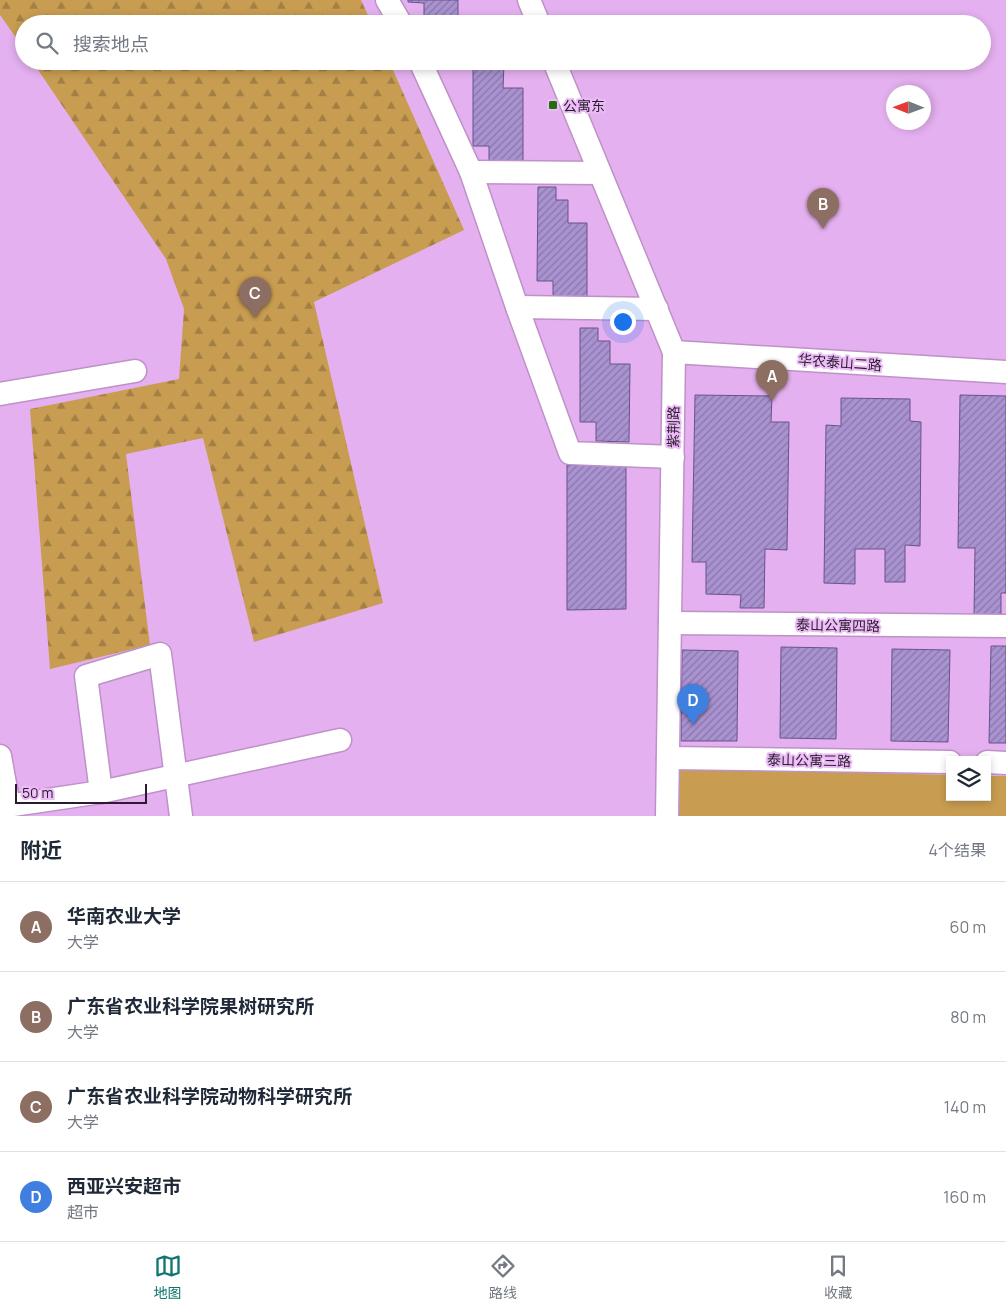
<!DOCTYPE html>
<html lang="zh">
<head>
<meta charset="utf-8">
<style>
  body { margin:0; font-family:Manrope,"Noto Sans SC",sans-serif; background:#f6f6f7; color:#1f2937 }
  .controls { position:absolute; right:15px; bottom:15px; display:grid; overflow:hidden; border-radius:0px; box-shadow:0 2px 8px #0003 }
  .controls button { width:45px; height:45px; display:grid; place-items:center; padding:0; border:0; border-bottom:1px solid #e0e1e3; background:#fff; color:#1f2937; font:25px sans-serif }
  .compass { position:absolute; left:886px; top:85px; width:45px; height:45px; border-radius:50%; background:#fff; box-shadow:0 2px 8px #0003; rotate:271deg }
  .scale { position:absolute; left:15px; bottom:12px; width:132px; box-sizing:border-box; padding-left:5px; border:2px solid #2c1b30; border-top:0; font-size:14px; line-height:18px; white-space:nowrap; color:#2c1b30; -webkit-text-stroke:4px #ebbcf5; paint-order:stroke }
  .you { position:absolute; left:622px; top:321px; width:18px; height:18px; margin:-12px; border:4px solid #fff; border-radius:50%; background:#1a73e8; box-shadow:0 0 0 8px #1a73e833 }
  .badge { display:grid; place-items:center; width:32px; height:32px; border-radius:50%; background:#0f766e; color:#fff; font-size:16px; font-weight:700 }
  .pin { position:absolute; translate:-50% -41px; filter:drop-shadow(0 1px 2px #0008) }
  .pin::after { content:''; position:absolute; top:26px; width:18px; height:15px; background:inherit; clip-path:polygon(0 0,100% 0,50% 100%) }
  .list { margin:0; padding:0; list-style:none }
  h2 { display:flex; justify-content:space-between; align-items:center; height:65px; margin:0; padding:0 20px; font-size:21px }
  h2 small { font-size:16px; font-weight:400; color:#747a83 }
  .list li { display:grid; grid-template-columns:32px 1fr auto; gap:15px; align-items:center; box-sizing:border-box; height:90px; padding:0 20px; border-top:1px solid #e0e1e3 }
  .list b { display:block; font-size:19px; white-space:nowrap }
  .list p { margin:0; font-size:16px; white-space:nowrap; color:#747a83 }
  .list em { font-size:16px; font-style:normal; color:#747a83 }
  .icon { flex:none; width:28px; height:28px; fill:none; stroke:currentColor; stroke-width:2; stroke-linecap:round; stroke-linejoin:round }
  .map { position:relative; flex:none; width:1006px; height:816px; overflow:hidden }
  .search { position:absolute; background:#fff; box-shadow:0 2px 8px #0003; left:15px; right:15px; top:15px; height:55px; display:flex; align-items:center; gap:12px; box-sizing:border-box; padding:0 18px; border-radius:28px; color:#747a83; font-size:19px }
  .sheet { height:425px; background:#fff }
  nav { display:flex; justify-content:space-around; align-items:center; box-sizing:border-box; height:70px; border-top:1px solid #e0e1e3; background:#fff; font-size:14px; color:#747a83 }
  nav a { display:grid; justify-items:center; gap:2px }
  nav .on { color:#0f766e }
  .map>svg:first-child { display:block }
</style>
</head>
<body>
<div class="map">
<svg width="1006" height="816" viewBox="0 0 1006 816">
  <defs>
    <pattern id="forest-firs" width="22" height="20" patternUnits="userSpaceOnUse" patternTransform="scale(1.25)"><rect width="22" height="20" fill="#c89d51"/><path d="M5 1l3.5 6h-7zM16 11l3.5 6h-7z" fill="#a37f44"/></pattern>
    <pattern id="building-hatch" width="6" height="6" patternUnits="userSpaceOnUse" patternTransform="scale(1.25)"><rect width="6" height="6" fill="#a892d0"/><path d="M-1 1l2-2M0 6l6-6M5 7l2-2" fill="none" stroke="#8976a9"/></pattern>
  </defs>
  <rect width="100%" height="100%" fill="#ebbcf5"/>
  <path fill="#e4b0ef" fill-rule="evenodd" d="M0,0H1006V816H0ZM24,24H982V61H24ZM894,92H924V122H894ZM950,760H987V797H950Z"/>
  <g fill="url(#forest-firs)">
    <polygon points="0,0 361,0 372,24 24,24 24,49 0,15"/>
    <polygon points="32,61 389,61 464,230 314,302 383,603 254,642 203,438 126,454 150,645 50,669 30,409 179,379 184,309 166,259"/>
  </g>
  <polygon fill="#c89d51" points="680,768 950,775 950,797 987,797 987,776 1006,776 1006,816 678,816"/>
  <g fill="url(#building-hatch)" stroke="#68538c">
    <polygon points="408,0 458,0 458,22 424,22 424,3 408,2"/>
    <polygon points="473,61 491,61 492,65 504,65 503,88 523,88 523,166 489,166 489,146 473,146"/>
    <polygon points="538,187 556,187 556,200 568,200 568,223 587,223 587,301 553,300 553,281 537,281"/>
    <polygon points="580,328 598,328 598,341 610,341 610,364 630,364 629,442 596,441 596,422 580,422"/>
    <polygon points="695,395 772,396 771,422 789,422 787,550 765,549 764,608 740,608 741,595 706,594 706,562 692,562"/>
    <polygon points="960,395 1006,396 1006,593 1001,593 1001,616 974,616 975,548 958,548"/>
    <polygon points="841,398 910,399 910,421 921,422 920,546 905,545 905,582 885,582 885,549 855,549 855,584 824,583 826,425 841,426"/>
    <polygon points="567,465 626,465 626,609 567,610"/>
    <polygon points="991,646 1006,646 1006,743 989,743"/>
    <polygon points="781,647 837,648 836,739 780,738"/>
    <polygon points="892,649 950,650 948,742 891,741"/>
    <polygon points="682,650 738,651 737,741 681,741"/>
  </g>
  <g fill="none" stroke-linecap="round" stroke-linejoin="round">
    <g stroke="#be91c8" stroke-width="25">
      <g id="minor">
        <polyline points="387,0 401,24"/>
        <polyline points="529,0 539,24"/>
        <polyline points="420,61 471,172 517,307 570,453 673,457"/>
        <polyline points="554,61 674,352 667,816"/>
        <polyline points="471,172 600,173"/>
        <polyline points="517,307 657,309"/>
        <polyline points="674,352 1006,372"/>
        <polyline points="0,394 135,371"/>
        <polyline points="670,623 1006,626"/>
        <polyline points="0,756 9,806"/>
        <polyline points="668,758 950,762"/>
        <polyline points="987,762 1006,763"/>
        <polyline points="101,792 86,676 160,654 181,816"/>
        <polyline points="0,807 101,792 340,740"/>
      </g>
    </g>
    <use href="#minor" stroke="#fff" stroke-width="22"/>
  </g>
  <rect fill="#246e0f" stroke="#ebbcf5" stroke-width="2" x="548" y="100" width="10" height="10" rx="2.5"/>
  <g text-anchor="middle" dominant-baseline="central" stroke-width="4" stroke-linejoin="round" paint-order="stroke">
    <g font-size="14" fill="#2c1b30" stroke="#ebbcf5" text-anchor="start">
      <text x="563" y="105">公寓东</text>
    </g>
    <g font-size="14" fill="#2c1b30" stroke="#ebbcf5">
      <text transform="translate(840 362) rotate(4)">华农泰山二路</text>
      <text transform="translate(673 427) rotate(-89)">紫荆路</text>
      <text transform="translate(838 625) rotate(1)">泰山公寓四路</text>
      <text transform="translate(809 760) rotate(1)">泰山公寓三路</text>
    </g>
  </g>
</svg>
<div class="controls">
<button><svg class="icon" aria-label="layers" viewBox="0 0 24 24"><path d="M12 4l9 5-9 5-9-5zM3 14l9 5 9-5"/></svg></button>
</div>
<svg class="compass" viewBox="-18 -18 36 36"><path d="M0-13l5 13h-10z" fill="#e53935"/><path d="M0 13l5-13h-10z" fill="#747a83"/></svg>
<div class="scale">50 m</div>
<div class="you"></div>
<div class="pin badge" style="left:772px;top:401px;background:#8d6e63">A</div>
<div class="pin badge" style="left:823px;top:229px;background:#8d6e63">B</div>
<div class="pin badge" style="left:255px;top:318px;background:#8d6e63">C</div>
<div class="pin badge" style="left:693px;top:725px;background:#3f7fe0">D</div>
<div class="search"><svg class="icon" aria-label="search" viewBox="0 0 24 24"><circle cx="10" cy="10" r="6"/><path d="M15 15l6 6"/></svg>搜索地点</div>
</div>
<section class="sheet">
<h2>附近<small>4个结果</small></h2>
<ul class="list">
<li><span class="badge" style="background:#8d6e63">A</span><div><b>华南农业大学</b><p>大学</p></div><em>60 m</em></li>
<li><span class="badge" style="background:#8d6e63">B</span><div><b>广东省农业科学院果树研究所</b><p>大学</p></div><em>80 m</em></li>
<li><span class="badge" style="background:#8d6e63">C</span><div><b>广东省农业科学院动物科学研究所</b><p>大学</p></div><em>140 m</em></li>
<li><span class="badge" style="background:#3f7fe0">D</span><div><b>西亚兴安超市</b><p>超市</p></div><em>160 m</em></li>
</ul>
</section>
<nav>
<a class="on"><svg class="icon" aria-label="map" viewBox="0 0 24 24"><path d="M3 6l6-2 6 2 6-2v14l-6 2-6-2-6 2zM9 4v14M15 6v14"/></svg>地图</a>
<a><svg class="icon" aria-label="directions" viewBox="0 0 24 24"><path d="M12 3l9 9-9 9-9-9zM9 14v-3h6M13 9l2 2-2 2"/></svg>路线</a>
<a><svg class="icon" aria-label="saved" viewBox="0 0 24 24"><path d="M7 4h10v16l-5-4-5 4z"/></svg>收藏</a>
</nav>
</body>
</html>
